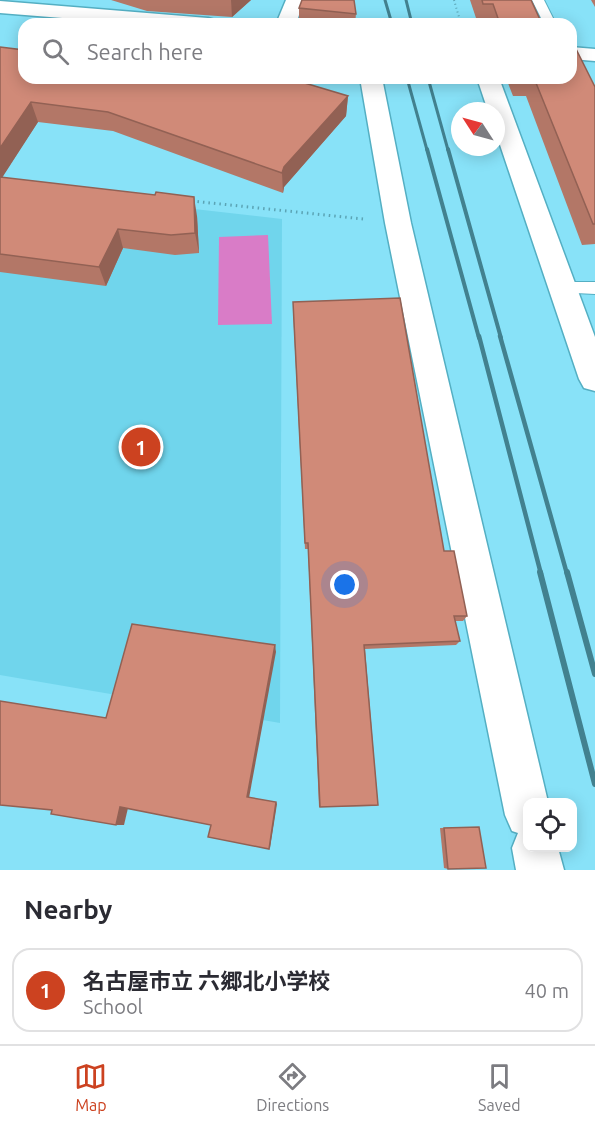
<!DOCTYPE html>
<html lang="en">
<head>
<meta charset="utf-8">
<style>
  body { margin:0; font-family:Ubuntu,"Noto Sans JP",sans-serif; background:#f2f2f3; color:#2b2b33 }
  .controls { position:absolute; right:18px; bottom:18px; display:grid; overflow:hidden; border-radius:12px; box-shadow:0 3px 15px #0003 }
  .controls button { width:54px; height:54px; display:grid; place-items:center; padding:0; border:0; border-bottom:2px solid #e1e1e2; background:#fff; color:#2b2b33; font:30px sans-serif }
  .compass { position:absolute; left:451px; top:102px; width:54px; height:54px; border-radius:50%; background:#fff; box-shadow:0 3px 15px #0003; rotate:306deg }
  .you { position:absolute; left:345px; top:585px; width:21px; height:21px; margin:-15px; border:4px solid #fff; border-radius:50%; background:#1a73e8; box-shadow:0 0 0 9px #1a73e833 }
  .badge { display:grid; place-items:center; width:39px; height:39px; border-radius:50%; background:#cc4220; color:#fff; font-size:20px; font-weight:700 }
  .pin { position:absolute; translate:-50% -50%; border:3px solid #fff; box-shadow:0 2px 6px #0006 }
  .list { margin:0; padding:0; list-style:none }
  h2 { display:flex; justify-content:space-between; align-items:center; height:78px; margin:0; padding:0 24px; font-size:26px }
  h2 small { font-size:20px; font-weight:400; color:#7c7c81 }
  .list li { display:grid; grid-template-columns:39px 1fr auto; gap:18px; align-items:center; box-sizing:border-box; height:84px; margin:0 12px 12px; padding:0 12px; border:2px solid #e1e1e2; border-radius:18px }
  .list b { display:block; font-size:22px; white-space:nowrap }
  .list p { margin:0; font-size:20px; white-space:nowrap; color:#7c7c81 }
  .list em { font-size:20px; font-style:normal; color:#7c7c81 }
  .icon { flex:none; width:33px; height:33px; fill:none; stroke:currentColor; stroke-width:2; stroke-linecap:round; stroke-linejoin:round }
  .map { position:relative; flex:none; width:595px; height:870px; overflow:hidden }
  .search { position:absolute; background:#fff; box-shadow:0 3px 15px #0003; left:18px; right:18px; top:18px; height:66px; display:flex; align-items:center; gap:15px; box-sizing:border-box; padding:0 21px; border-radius:18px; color:#7c7c81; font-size:22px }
  .sheet { height:174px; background:#fff }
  nav { display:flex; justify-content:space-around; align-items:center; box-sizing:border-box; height:84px; border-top:2px solid #e1e1e2; background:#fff; font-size:16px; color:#7c7c81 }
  nav a { display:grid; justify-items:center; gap:3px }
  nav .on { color:#cc4220 }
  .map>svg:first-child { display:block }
</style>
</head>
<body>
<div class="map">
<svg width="595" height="870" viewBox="0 0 595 870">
  <rect width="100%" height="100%" fill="#88e2f8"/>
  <polygon fill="#70d5ec" points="0,187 282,219 280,723 0,675"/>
  <polygon fill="#d97cc7" points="268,235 272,324 218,325 219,237"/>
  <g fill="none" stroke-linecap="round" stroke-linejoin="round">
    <g stroke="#54afc3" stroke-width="2">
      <g id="lane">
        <polygon points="532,0 544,0 556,24 544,24"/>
        <polygon points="562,282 595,282 595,294 556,292 554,288 556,284"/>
      </g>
    </g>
    <g stroke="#54afc3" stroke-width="3">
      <g id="street">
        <polygon points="286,0 304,0 296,24 276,24"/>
        <polygon points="0,1 208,18 215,20 218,24 137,24 0,13"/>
        <polygon points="571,47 595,49 595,61 571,59"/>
        <polygon points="360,78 382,78 411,223 548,802 528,802 528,848 558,848 564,870 516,870 512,848 518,833 512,831 505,815 385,223"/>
        <polygon points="477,78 499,78 595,337 595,391 584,388 579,379 496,133 496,111 488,111"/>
      </g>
    </g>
    <polyline stroke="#5ba4b5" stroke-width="2" stroke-dasharray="1 3" stroke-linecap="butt" points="454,0 461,24"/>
    <polyline stroke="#5ba4b5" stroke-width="3" stroke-dasharray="1.5 4" stroke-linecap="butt" points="192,201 363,219"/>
    <use href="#lane" fill="#fff" fill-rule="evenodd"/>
    <use href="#street" fill="#fff" fill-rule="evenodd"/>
    <g stroke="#42818f" stroke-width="3">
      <polyline points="385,0 392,24"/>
      <polyline points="406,0 412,24"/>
      <polyline points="407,78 427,150"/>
      <polyline points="428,78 448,150"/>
    </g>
    <g stroke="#42818f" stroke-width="4">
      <polyline points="427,149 479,338"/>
      <polyline points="448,149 501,338"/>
    </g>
    <g stroke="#42818f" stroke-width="4.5">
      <polyline points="479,336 541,574"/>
      <polyline points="500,336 567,574"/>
    </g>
    <g stroke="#42818f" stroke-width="6">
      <polyline points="540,572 595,784"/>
      <polyline points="567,572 595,674"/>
    </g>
  </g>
  <g fill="#b37767">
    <polygon points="111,0 251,0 232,17 147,11"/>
    <polygon points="470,0 531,0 542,24 478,24"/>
    <polygon points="591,0 595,0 595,7"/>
    <polygon points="299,8 356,14 355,24 318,24 299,22"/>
    <polygon points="0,47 348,96 346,116 284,187 283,193 113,131 38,122 2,177 197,216 199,253 175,255 123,248 106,286 0,272"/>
    <polygon points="506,78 571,78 595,87 595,244 582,245 526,96 513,96"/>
    <polygon points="293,311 444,551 467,616 463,621 455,621 460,641 456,645 365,649 378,805 376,806 319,807 308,549 305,549"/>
    <polygon points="479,827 448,869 444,868 440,828"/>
  </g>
  <g fill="#926154">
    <polygon points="231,0 251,0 232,17"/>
    <polygon points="348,96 346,116 284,187 283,193 282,173 284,167"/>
    <polygon points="31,102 38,122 0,181 0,148"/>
    <polygon points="194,197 197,216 199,253 195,233"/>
    <polygon points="118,229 123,248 106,286 99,267"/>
    <polygon points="275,645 276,652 249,798 247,797"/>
    <polygon points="276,802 277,804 270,848 269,849"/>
    <polygon points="120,807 128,808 124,825 116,825"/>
  </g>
  <g fill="#d08a78" stroke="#926154" stroke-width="1.5">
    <polygon points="302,0 354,0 356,14 299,8"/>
    <polygon points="482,0 531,0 542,24 500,24 493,4 483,4"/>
    <polygon points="0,47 24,50 24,78 288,78 348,96 284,167 282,173 108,112 31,102 0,148"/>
    <polygon points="571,49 576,49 595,87 595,224 593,224 534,78 571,78"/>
    <polygon points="0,177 155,195 156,192 194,197 195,233 171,235 118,229 99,267 0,254"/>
    <polygon points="400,298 444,551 454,551 467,616 454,616 460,641 364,645 378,805 320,807 308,543 305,543 293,302"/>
    <polygon points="132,624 275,645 247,797 276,802 269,849 208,837 211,825 120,807 116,825 51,814 52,810 0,805 0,701 106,718"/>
    <polygon points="479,827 486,868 448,869 444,828"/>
  </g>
</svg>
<div class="controls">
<button><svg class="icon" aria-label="locate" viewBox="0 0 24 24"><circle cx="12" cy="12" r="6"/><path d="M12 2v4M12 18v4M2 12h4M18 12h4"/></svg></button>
</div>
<svg class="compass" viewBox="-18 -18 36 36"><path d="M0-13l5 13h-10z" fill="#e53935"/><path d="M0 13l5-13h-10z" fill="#7c7c81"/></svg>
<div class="you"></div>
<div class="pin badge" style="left:141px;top:447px">1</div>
<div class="search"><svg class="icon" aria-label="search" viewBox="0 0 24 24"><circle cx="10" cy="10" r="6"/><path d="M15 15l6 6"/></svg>Search here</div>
</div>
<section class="sheet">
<h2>Nearby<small></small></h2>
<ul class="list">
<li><span class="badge">1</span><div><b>名古屋市立 六郷北小学校</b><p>School</p></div><em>40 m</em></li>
</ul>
</section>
<nav>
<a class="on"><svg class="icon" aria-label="map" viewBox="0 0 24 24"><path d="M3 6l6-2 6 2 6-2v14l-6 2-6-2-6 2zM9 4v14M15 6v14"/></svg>Map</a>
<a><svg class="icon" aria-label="directions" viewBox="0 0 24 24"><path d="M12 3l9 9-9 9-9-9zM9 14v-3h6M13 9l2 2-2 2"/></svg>Directions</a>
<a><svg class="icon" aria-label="saved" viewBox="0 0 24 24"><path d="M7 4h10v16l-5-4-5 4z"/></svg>Saved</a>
</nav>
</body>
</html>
